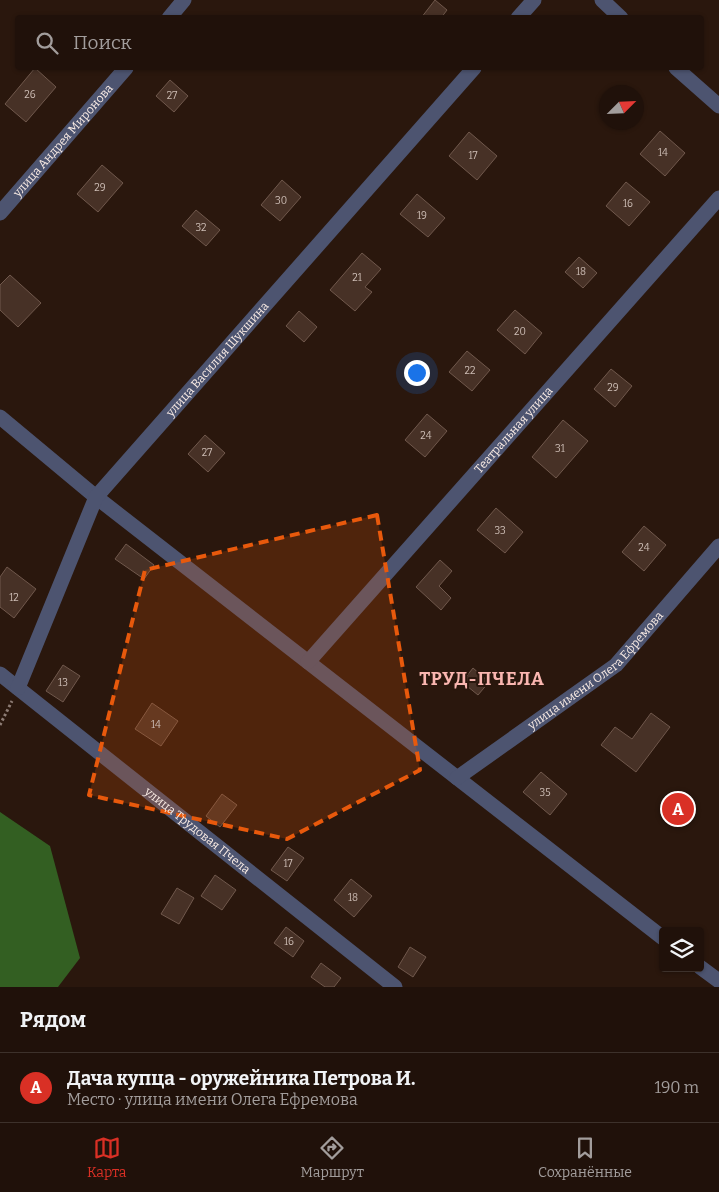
<!DOCTYPE html>
<html lang="ru">
<head>
<meta charset="utf-8">
<style>
  body { margin:0; font-family:Bitter,serif; background:#281a13; color:#f1f3f6 }
  .controls { position:absolute; right:15px; bottom:15px; display:grid; overflow:hidden; border-radius:5px; box-shadow:0 1px 4px #0004 }
  .controls button { width:45px; height:45px; display:grid; place-items:center; padding:0; border:0; border-bottom:1px solid #3d312b; background:#20110a; color:#f1f3f6; font:25px sans-serif }
  .compass { position:absolute; left:599px; top:85px; width:45px; height:45px; border-radius:50%; background:#20110a; box-shadow:0 1px 4px #0004; rotate:66deg }
  .you { position:absolute; left:416px; top:372px; width:18px; height:18px; margin:-12px; border:4px solid #fff; border-radius:50%; background:#1a73e8; box-shadow:0 0 0 8px #1a73e833 }
  .badge { display:grid; place-items:center; width:32px; height:32px; border-radius:50%; background:#d93025; color:#fff; font-size:16px; font-weight:700 }
  .pin { position:absolute; translate:-50% -50%; border:2px solid #fff; box-shadow:0 1px 5px #0006 }
  .list { margin:0; padding:0; list-style:none }
  h2 { display:flex; justify-content:space-between; align-items:center; height:65px; margin:0; padding:0 20px; font-size:21px }
  h2 small { font-size:16px; font-weight:400; color:#a29d9c }
  .list li { display:grid; grid-template-columns:32px 1fr auto; gap:15px; align-items:center; box-sizing:border-box; height:70px; padding:0 20px; border-top:1px solid #3d312b }
  .list b { display:block; font-size:19px; white-space:nowrap }
  .list p { margin:0; font-size:16px; white-space:nowrap; color:#a29d9c }
  .list em { font-size:16px; font-style:normal; color:#a29d9c }
  .icon { flex:none; width:28px; height:28px; fill:none; stroke:currentColor; stroke-width:2; stroke-linecap:round; stroke-linejoin:round }
  .map { position:relative; flex:none; width:719px; height:987px; overflow:hidden }
  .search { position:absolute; background:#20110a; box-shadow:0 1px 4px #0004; left:15px; right:15px; top:15px; height:55px; display:flex; align-items:center; gap:12px; box-sizing:border-box; padding:0 18px; border-radius:5px; color:#a29d9c; font-size:19px }
  .sheet { height:135px; background:#20110a }
  nav { display:flex; justify-content:space-around; align-items:center; box-sizing:border-box; height:70px; border-top:1px solid #3d312b; background:#20110a; font-size:14px; color:#a29d9c }
  nav a { display:grid; justify-items:center; gap:2px }
  nav .on { color:#d93025 }
  .map>svg:first-child { display:block }
</style>
</head>
<body>
<div class="map">
<svg width="719" height="987" viewBox="0 0 719 987">
  <rect width="100%" height="100%" fill="#2a170d"/>
  <polygon fill="#335f22" points="0,812 50,846 80,958 58,987 0,987"/>
  <g fill="#473126" stroke="#70584c">
    <polygon points="435,0 447,10 441,18 421,18"/>
    <polygon points="35,68 56,87 26,122 5,104"/>
    <polygon points="170,80 188,96 174,112 156,96"/>
    <polygon points="660,131 685,153 665,176 640,154"/>
    <polygon points="469,132 497,156 477,180 449,156"/>
    <polygon points="102,165 123,183 98,212 77,194"/>
    <polygon points="282,180 301,197 280,221 261,205"/>
    <polygon points="626,182 650,202 629,226 606,206"/>
    <polygon points="417,194 445,218 428,237 400,214"/>
    <polygon points="196,210 220,230 206,246 182,226"/>
    <polygon points="362,253 381,269 365,287 372,292 355,311 330,290"/>
    <polygon points="579,257 597,273 583,288 565,272"/>
    <polygon points="10,275 41,303 18,327 0,310 0,285"/>
    <polygon points="515,310 542,333 525,354 497,330"/>
    <polygon points="299,311 317,327 304,342 286,326"/>
    <polygon points="467,351 490,370 472,391 449,372"/>
    <polygon points="611,369 632,386 615,407 594,389"/>
    <polygon points="427,414 447,431 425,457 405,440"/>
    <polygon points="563,420 588,441 556,478 532,457"/>
    <polygon points="205,435 225,453 208,472 188,454"/>
    <polygon points="496,508 523,532 505,553 477,530"/>
    <polygon points="644,526 666,545 644,571 622,552"/>
    <polygon points="126,544 154,565 144,579 115,559"/>
    <polygon points="440,560 452,571 439,586 451,598 441,610 416,587"/>
    <polygon points="7,567 36,589 14,618 0,607 0,577"/>
    <polygon points="63,665 80,676 63,702 46,691"/>
    <polygon points="473,668 489,682 478,695 462,682"/>
    <polygon points="152,703 178,721 161,746 135,729"/>
    <polygon points="651,713 670,727 636,772 601,745 615,727 632,739"/>
    <polygon points="541,772 567,794 550,815 523,792"/>
    <polygon points="222,794 237,805 220,827 206,816"/>
    <polygon points="288,847 304,858 287,881 271,870"/>
    <polygon points="215,875 236,890 222,910 201,896"/>
    <polygon points="351,879 372,896 354,917 334,900"/>
    <polygon points="177,888 194,898 179,924 161,914"/>
    <polygon points="286,927 304,941 293,957 274,943"/>
    <polygon points="410,947 426,957 413,977 398,967"/>
    <polygon points="321,963 341,978 334,987 325,987 311,977"/>
  </g>
  <g fill="none" stroke-linecap="round" stroke-linejoin="round">
    <polyline stroke="#8d7c74" stroke-width="3" stroke-dasharray="2.5 2.5" stroke-linecap="butt" points="0,725 12,701"/>
    <g stroke="#4d5470" stroke-width="15">
      <polyline points="602,0 621,18"/>
      <polyline points="169,18 184,0"/>
      <polyline points="518,18 534,0"/>
      <polyline points="676,68 719,106"/>
      <path id="s1" d="M0,213L126,68"/>
      <polyline points="0,417 96,497 663,938"/>
      <path id="s2" d="M308,662L719,198"/>
      <path id="s3" d="M0,674L395,987"/>
      <path id="s4" d="M18,688L96,497L474,68"/>
      <path id="s5" d="M457,778L616,665L719,546"/>
      <polyline points="700,967 719,981"/>
    </g>
  </g>
  <path fill="#e8590c" fill-opacity="0.2" stroke="#e8590c" stroke-width="4" stroke-dasharray="10 6" stroke-linejoin="round" d="M377,515L420,770L287,839L89,795L145,570Z"/>
  <g text-anchor="middle" dominant-baseline="central" stroke-width="4" stroke-linejoin="round" paint-order="stroke">
    <g font-size="10" fill="#cdbdb5">
      <text x="30" y="95">26</text>
      <text x="172" y="96">27</text>
      <text x="663" y="153">14</text>
      <text x="473" y="156">17</text>
      <text x="100" y="188">29</text>
      <text x="281" y="201">30</text>
      <text x="628" y="204">16</text>
      <text x="422" y="216">19</text>
      <text x="201" y="228">32</text>
      <text x="581" y="272">18</text>
      <text x="357" y="278">21</text>
      <text x="520" y="332">20</text>
      <text x="470" y="371">22</text>
      <text x="613" y="388">29</text>
      <text x="426" y="436">24</text>
      <text x="560" y="449">31</text>
      <text x="207" y="453">27</text>
      <text x="500" y="531">33</text>
      <text x="644" y="548">24</text>
      <text x="14" y="598">12</text>
      <text x="63" y="683">13</text>
      <text x="156" y="725">14</text>
      <text x="545" y="793">35</text>
      <text x="288" y="864">17</text>
      <text x="353" y="898">18</text>
      <text x="289" y="942">16</text>
    </g>
    <g font-size="12" fill="#faece5" stroke="#2a170d">
      <text stroke="none"><textPath href="#s1" startOffset="96">улица Андрея Миронова</textPath></text>
      <text stroke="none"><textPath href="#s4" startOffset="390">улица Василия Шукшина</textPath></text>
      <text stroke="none"><textPath href="#s2" startOffset="310">Театральная улица</textPath></text>
      <text stroke="none"><textPath href="#s5" startOffset="176">улица имени Олега Ефремова</textPath></text>
      <text stroke="none"><textPath href="#s3" startOffset="252">улица Трудовая Пчела</textPath></text>
    </g>
    <g font-size="18" font-weight="bold" letter-spacing="1" fill="#fab6b0" stroke="#2a170d">
      <text x="482" y="679">ТРУД-ПЧЕЛА</text>
    </g>
  </g>
</svg>
<div class="controls">
<button><svg class="icon" aria-label="layers" viewBox="0 0 24 24"><path d="M12 4l9 5-9 5-9-5zM3 14l9 5 9-5"/></svg></button>
</div>
<svg class="compass" viewBox="-18 -18 36 36"><path d="M0-13l5 13h-10z" fill="#e53935"/><path d="M0 13l5-13h-10z" fill="#a29d9c"/></svg>
<div class="you"></div>
<div class="pin badge" style="left:678px;top:809px">A</div>
<div class="search"><svg class="icon" aria-label="search" viewBox="0 0 24 24"><circle cx="10" cy="10" r="6"/><path d="M15 15l6 6"/></svg>Поиск</div>
</div>
<section class="sheet">
<h2>Рядом<small></small></h2>
<ul class="list">
<li><span class="badge">A</span><div><b>Дача купца - оружейника Петрова И.</b><p>Место · улица имени Олега Ефремова</p></div><em>190 m</em></li>
</ul>
</section>
<nav>
<a class="on"><svg class="icon" aria-label="map" viewBox="0 0 24 24"><path d="M3 6l6-2 6 2 6-2v14l-6 2-6-2-6 2zM9 4v14M15 6v14"/></svg>Карта</a>
<a><svg class="icon" aria-label="directions" viewBox="0 0 24 24"><path d="M12 3l9 9-9 9-9-9zM9 14v-3h6M13 9l2 2-2 2"/></svg>Маршрут</a>
<a><svg class="icon" aria-label="saved" viewBox="0 0 24 24"><path d="M7 4h10v16l-5-4-5 4z"/></svg>Сохранённые</a>
</nav>
</body>
</html>
